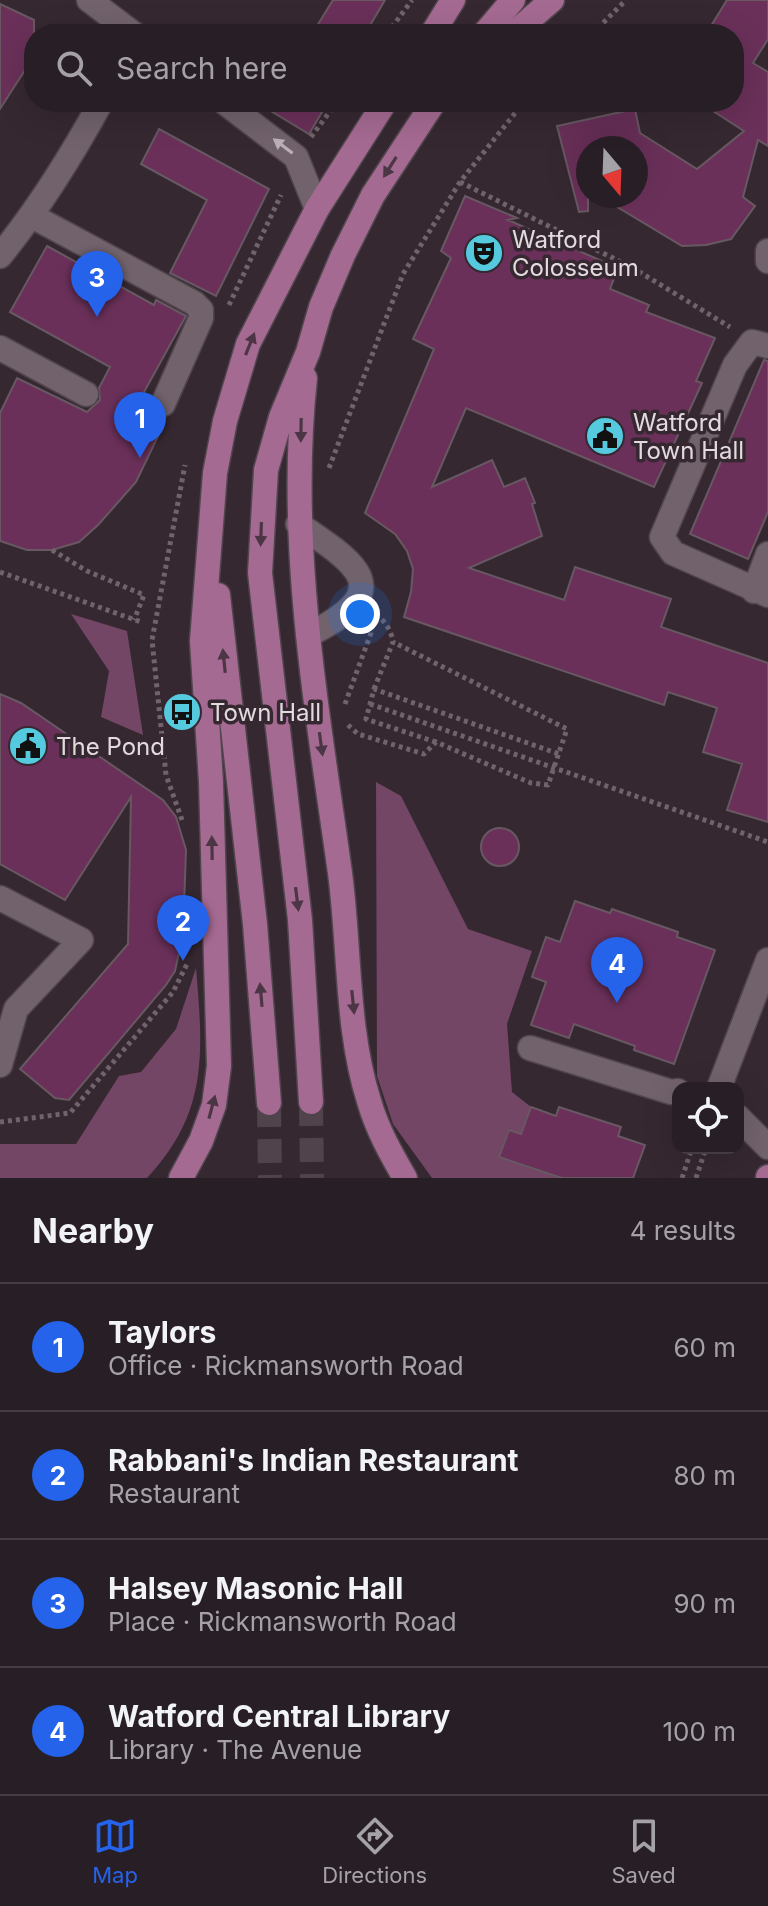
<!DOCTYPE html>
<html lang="en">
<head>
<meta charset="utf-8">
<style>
  body { margin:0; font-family:Inter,sans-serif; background:#342b32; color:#f1f3f6 }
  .controls { position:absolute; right:24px; bottom:24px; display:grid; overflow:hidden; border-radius:16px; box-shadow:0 8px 32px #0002 }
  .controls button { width:72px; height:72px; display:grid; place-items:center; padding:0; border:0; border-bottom:2px solid #443c42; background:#281e25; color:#f1f3f6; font:40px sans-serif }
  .compass { position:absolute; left:576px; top:136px; width:72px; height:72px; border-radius:50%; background:#281e25; box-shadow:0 8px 32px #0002; rotate:161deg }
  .you { position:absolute; left:360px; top:614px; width:28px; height:28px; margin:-20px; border:6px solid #fff; border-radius:50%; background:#1a73e8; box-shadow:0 0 0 12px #1a73e833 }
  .badge { display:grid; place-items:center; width:52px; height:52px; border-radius:50%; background:#2563eb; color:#fff; font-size:26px; font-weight:700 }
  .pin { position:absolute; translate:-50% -66px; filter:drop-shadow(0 2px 4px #0008) }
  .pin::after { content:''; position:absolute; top:42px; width:28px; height:24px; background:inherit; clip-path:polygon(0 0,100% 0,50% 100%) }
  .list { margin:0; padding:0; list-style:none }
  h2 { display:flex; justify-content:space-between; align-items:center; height:104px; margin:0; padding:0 32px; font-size:34px }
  h2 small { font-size:26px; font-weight:400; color:#a5a2a7 }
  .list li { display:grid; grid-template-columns:52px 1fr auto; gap:24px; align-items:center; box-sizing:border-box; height:128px; padding:0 32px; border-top:2px solid #443c42 }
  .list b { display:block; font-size:30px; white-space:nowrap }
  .list p { margin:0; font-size:26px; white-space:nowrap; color:#a5a2a7 }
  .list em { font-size:26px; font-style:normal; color:#a5a2a7 }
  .icon { flex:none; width:44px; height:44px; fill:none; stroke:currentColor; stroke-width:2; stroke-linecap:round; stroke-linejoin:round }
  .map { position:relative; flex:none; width:768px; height:1178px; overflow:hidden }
  .search { position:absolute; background:#281e25; box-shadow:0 8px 32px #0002; left:24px; right:24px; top:24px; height:88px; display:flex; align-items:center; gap:20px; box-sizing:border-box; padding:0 28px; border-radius:32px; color:#a5a2a7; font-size:30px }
  .sheet { height:616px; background:#281e25 }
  nav { display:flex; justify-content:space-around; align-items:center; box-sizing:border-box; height:112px; border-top:2px solid #443c42; background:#281e25; font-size:22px; color:#a5a2a7 }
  nav a { display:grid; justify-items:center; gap:4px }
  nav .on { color:#2563eb }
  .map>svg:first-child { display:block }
</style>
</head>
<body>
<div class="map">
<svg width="768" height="1178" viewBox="0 0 768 1178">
  <rect width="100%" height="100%" fill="#362831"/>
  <g fill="#724664">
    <polygon points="71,614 127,631 143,735 101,717 109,671"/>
    <polygon points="376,782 401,796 468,929 532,951 507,1024 512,1092 531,1107 521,1134 508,1130 499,1157 562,1178 432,1178 393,1124 377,1076"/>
    <path d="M196,968C203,1052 209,1112 147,1178H0V1144H76L119,1076L141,1072L176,1029Z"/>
  </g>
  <g fill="#6a3059" stroke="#675862" stroke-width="2">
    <polygon points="333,0 385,0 365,34 312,34"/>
    <polygon points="727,0 768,0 768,39 753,63 768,72 768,146 758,140 743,197 755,206 731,239 706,245 682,246 599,196 636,196 636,148 588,148 588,211 579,212 557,126 635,109 640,133 697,169 744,131 699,102 734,102 734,34 706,34"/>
    <polygon points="0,4 34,20 34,71 27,67 0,109"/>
    <polygon points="256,102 328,102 309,134"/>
    <polygon points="159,129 269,189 216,296 170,273 207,200 141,164"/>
    <polygon points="465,196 517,218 508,220 618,268 610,289 649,305 646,312 715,338 696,381 702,383 654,487 466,408 432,487 492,460 504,487 525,478 535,503 532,504 542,536 469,568 564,600 575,567 671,599 661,627 768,663 768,822 727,810 742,764 703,752 717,708 668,692 664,705 404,617 411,592 413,569 407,551 395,534 365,513 434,349 413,339 451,258 441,251"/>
    <polygon points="47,246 154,305 156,300 186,316 133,412 163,426 136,482 98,525 79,542 52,550 27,550 0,541 0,413 17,378 87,412 100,400 99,388 110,367 10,312"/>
    <polygon points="764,360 768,361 768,512 748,559 690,534"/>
    <polygon points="0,694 21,703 163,800 176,817 186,850 183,934 175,971 166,985 69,1100 55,1098 20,1069 128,944 131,797 65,900 0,864"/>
    <circle cx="500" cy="847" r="19"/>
    <polygon points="575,901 610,913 612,909 678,932 677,937 715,950 674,1064 634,1050 635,1046 574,1024 569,1038 531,1025 546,982 532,977 546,937 560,942"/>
    <polygon points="531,1107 556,1116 559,1107 621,1127 618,1136 645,1145 633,1178 562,1178 499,1157 509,1130 521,1134"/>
  </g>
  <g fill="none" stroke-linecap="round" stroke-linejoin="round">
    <g stroke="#50434b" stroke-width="24" stroke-dasharray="24 12" stroke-linecap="butt">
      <polyline points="311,1102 312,1178"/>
      <polyline points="269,1103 270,1178"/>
    </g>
    <g stroke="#50454c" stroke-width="27">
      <g id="minor">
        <polyline points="89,0 134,34"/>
        <polyline points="224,102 296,157 317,209"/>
        <polyline points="32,216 194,303 201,310 201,318 163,404"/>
        <polyline points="768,251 768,261"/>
        <path d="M0,256C39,208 71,157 101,102"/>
        <polyline points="768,346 752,342 735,365 662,537 673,553 768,595"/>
        <polyline points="0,348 86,394"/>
        <path d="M298,524C361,566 397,591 308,635"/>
        <polyline points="754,591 768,554"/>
        <polyline points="0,898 81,940 16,1009 0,1065"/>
        <polyline points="530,1048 671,1092 678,1091"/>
        <polyline points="719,1088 768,960"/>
        <polyline points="738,1117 768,1147"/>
      </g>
    </g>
    <g stroke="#50454c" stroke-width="27">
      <g id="major">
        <polyline points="432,34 453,0"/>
        <polyline points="484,34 513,0"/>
        <polyline points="513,34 552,0"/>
        <path d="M305,378C287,545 317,708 340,873C350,948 346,1029 369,1101C377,1129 391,1154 405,1178"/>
        <polyline points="218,595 255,924 269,1103"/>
        <polyline points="311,1102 300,920 260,573 266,470 281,417 308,352 321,307 343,255 373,195 434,102"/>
        <polyline points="181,1178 201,1141 214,1105 219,1066 211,782 202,641 215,473 225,421 248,344 317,209 385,102"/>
        <polyline points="768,1178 768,1177"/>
      </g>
    </g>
    <g stroke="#70636b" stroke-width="5" stroke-dasharray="4 4" stroke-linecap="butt">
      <polyline points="387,34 412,0"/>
      <polyline points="592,34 626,0"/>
      <polyline points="311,137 337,102"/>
      <polyline points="460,182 633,268 730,327"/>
      <polyline points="229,305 281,195"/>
      <polyline points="329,468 403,274 460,182 524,102"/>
      <polyline points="52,550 87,571 144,595 134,620"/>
      <polyline points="0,572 141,622"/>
      <path d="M374,689L393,642C392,633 385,619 376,616"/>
      <polyline points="345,704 371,633 372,623"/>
      <polyline points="370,704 768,842"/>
      <polyline points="348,725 358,734 424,754 436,742 531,783 548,785 567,729 393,642"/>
      <polyline points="436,742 366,719 374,689 559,754"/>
      <polyline points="182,820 166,775 152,640 185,465"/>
      <polyline points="0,1122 70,1113 173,992 188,962"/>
      <polyline points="682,1178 692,1148"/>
      <polyline points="696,1178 706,1148"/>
    </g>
    <use href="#minor" stroke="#71626c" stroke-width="24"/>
    <use href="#major" stroke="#a56a92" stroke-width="24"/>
  </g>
  <defs><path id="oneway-solid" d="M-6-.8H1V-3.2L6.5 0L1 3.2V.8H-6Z" transform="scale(2)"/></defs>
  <use fill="#bbb0b7" href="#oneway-solid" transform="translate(283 146) rotate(-143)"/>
  <g fill="#4c3544">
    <use href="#oneway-solid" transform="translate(390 167) rotate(122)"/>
    <use href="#oneway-solid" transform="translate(250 344) rotate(-68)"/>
    <use href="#oneway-solid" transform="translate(301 430) rotate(91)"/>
    <use href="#oneway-solid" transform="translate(261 534) rotate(92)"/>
    <use href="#oneway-solid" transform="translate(224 661) rotate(-96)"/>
    <use href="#oneway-solid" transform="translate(321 744) rotate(82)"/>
    <use href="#oneway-solid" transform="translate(212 848) rotate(-91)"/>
    <use href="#oneway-solid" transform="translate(297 899) rotate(83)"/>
    <use href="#oneway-solid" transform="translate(261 995) rotate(-95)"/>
    <use href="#oneway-solid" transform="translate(353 1002) rotate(84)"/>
    <use href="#oneway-solid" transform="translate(212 1107) rotate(-75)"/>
  </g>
  <defs>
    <g id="theatre-disc" transform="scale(2)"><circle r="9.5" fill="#55cadf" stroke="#362831"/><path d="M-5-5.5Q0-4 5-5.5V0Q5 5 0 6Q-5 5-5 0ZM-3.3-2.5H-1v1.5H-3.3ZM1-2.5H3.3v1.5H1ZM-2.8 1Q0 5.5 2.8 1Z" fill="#111"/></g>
    <g id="civic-disc" transform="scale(2)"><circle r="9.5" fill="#55cadf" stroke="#362831"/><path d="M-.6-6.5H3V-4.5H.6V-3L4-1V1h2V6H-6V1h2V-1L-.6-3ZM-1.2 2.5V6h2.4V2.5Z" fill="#111"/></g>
    <g id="bus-disc" transform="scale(2)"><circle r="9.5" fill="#55cadf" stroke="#362831"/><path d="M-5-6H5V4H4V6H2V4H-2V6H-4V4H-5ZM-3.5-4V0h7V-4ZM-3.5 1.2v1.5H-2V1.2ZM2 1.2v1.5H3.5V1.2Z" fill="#111"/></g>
  </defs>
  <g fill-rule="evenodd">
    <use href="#theatre-disc" x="484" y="253"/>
    <use href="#civic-disc" x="605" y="436"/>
    <use href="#bus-disc" x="182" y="712"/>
    <use href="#civic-disc" x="28" y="746"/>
  </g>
  <g text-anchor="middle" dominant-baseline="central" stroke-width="7" stroke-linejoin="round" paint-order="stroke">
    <g font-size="24" fill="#e3dadf" stroke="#362831" text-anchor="start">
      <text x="512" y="239">Watford<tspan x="512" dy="28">Colosseum</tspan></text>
      <text x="633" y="422">Watford<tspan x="633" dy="28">Town Hall</tspan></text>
      <text x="210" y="712">Town Hall</text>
      <text x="56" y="746">The Pond</text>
    </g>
  </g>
</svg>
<div class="controls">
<button><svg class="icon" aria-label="locate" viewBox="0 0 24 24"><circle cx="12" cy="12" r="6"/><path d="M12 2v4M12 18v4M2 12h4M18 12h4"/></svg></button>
</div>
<svg class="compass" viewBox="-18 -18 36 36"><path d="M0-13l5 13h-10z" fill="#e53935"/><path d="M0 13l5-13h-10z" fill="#a5a2a7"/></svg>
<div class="you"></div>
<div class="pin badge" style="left:140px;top:458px">1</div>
<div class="pin badge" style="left:183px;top:961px">2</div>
<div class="pin badge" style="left:97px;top:317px">3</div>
<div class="pin badge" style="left:617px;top:1003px">4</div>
<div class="search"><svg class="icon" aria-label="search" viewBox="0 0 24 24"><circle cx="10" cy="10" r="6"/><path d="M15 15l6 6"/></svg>Search here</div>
</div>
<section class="sheet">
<h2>Nearby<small>4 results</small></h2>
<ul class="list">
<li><span class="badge">1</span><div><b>Taylors</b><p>Office · Rickmansworth Road</p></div><em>60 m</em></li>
<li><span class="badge">2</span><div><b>Rabbani's Indian Restaurant</b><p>Restaurant</p></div><em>80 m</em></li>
<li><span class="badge">3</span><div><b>Halsey Masonic Hall</b><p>Place · Rickmansworth Road</p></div><em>90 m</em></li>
<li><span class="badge">4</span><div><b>Watford Central Library</b><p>Library · The Avenue</p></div><em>100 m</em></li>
</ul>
</section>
<nav>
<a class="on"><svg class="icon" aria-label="map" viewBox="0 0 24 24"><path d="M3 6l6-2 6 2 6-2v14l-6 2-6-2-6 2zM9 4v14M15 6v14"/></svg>Map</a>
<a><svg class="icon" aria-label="directions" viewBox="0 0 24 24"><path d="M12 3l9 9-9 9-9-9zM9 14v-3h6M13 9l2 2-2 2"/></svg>Directions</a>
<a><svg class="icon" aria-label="saved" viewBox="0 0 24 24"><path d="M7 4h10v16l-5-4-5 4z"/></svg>Saved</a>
</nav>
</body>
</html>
